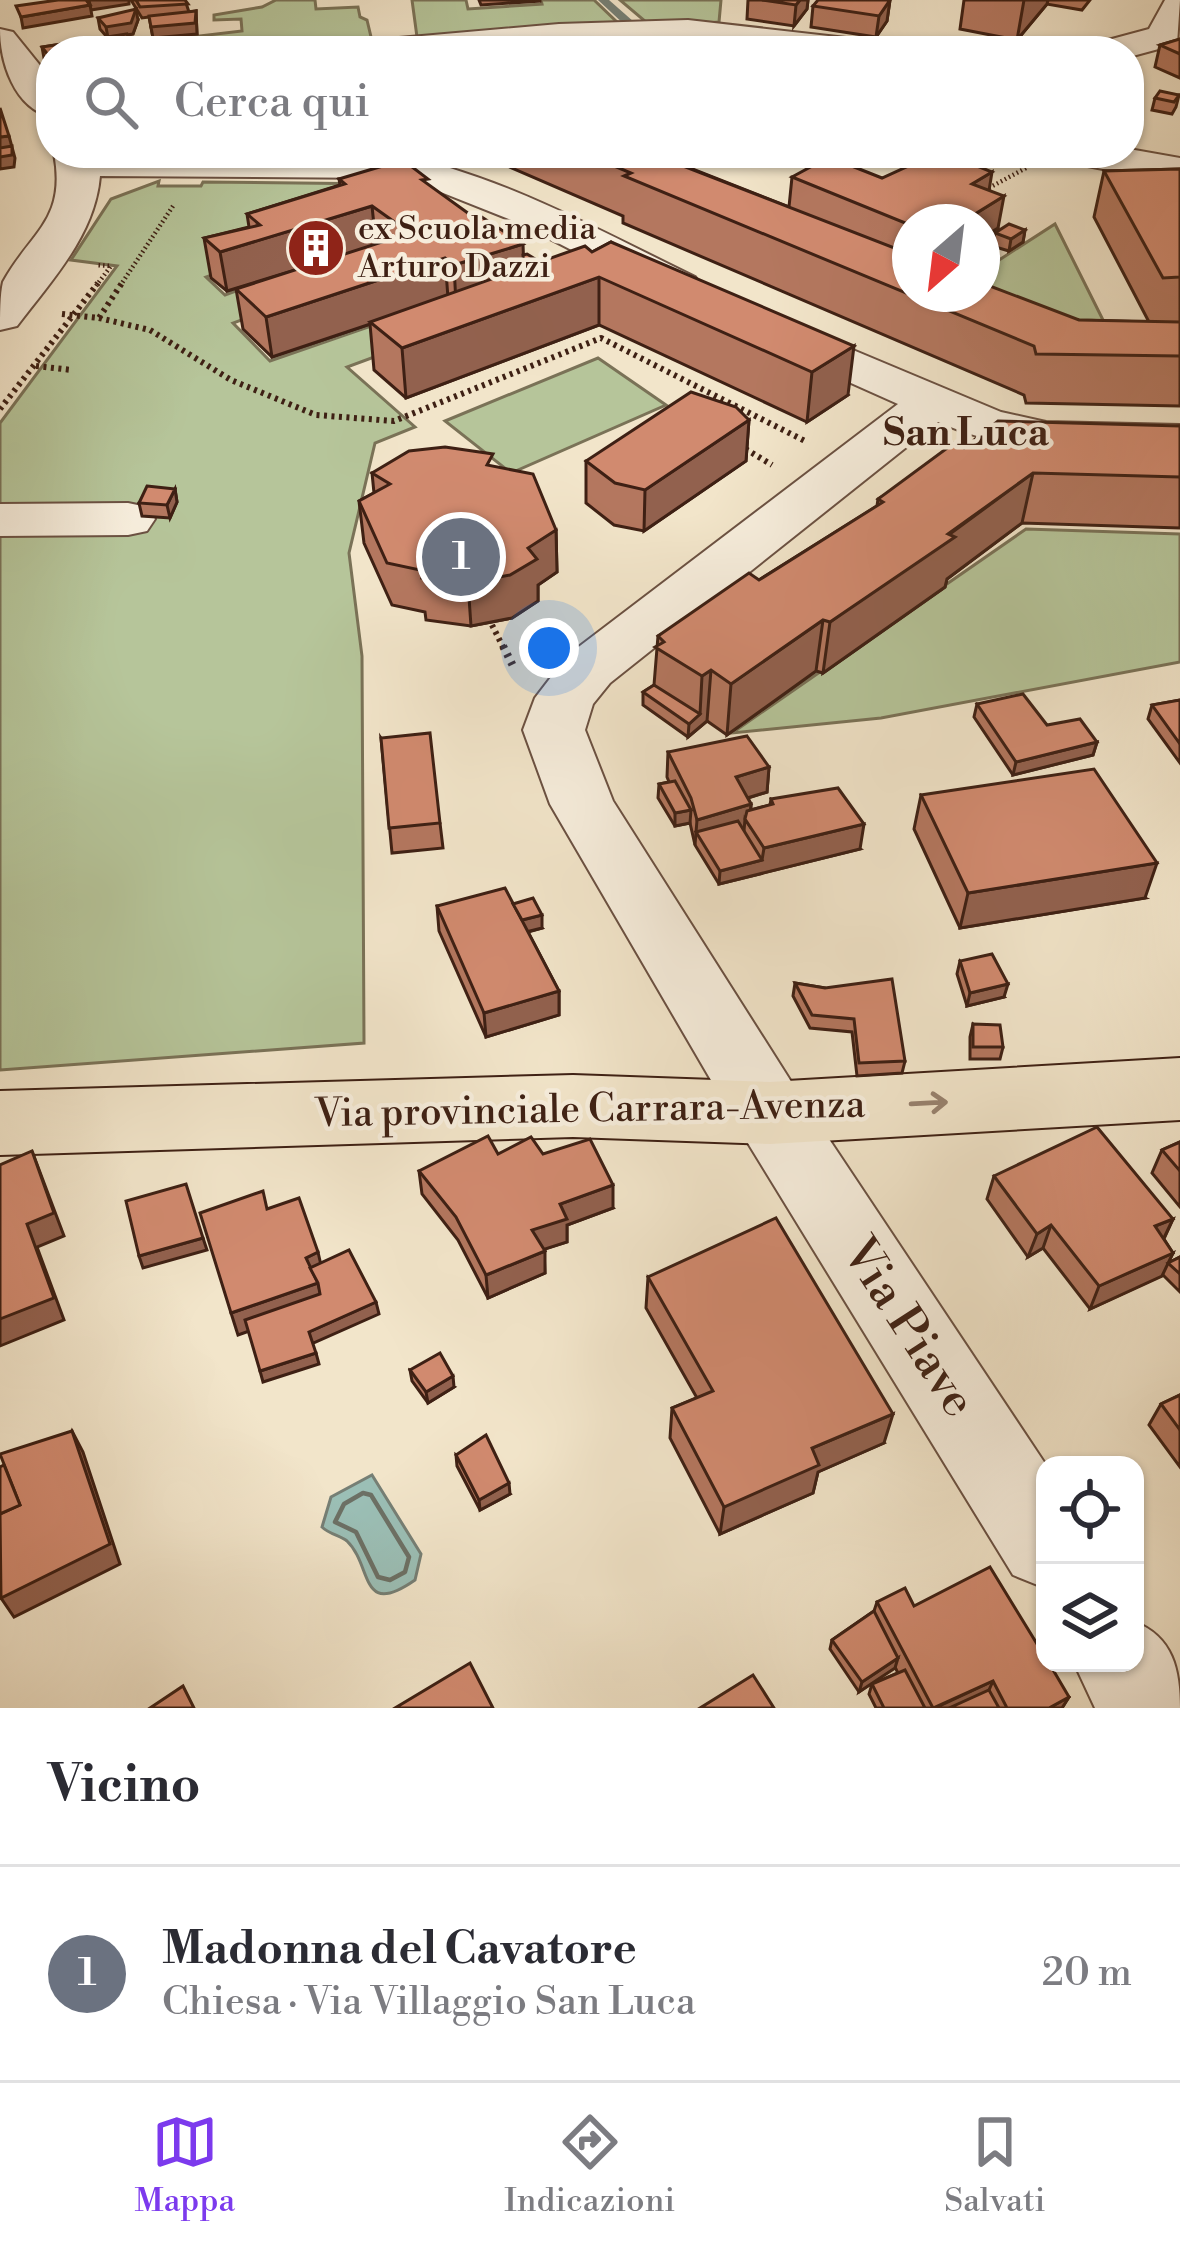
<!DOCTYPE html>
<html lang="it">
<head>
<meta charset="utf-8">
<style>
  body { margin:0; font-family:"Libre Bodoni",serif; background:#f7f7f7; color:#2b2b33 }
  .controls { position:absolute; right:36px; bottom:36px; display:grid; overflow:hidden; border-radius:24px; box-shadow:0 3px 9px #0004 }
  .controls button { width:108px; height:108px; display:grid; place-items:center; padding:0; border:0; border-bottom:3px solid #e1e1e2; background:#fff; color:#2b2b33; font:60px sans-serif }
  .compass { position:absolute; left:892px; top:204px; width:108px; height:108px; border-radius:50%; background:#fff; box-shadow:0 3px 9px #0004; rotate:208deg }
  .you { position:absolute; left:549px; top:648px; width:42px; height:42px; margin:-30px; border:9px solid #fff; border-radius:50%; background:#1a73e8; box-shadow:0 0 0 18px #1a73e833 }
  .badge { display:grid; place-items:center; width:78px; height:78px; border-radius:50%; background:#7c3aed; color:#fff; font-size:39px; font-weight:700 }
  .pin { position:absolute; translate:-50% -50%; border:6px solid #fff; box-shadow:0 3px 12px #0006 }
  .list { margin:0; padding:0; list-style:none }
  h2 { display:flex; justify-content:space-between; align-items:center; height:156px; margin:0; padding:0 48px; font-size:51px }
  h2 small { font-size:39px; font-weight:400; color:#7c7c81 }
  .list li { display:grid; grid-template-columns:78px 1fr auto; gap:36px; align-items:center; box-sizing:border-box; height:216px; padding:0 48px; border-top:3px solid #e1e1e2 }
  .list b { display:block; font-size:45px; white-space:nowrap }
  .list p { margin:0; font-size:39px; white-space:nowrap; color:#7c7c81 }
  .list em { font-size:39px; font-style:normal; color:#7c7c81 }
  .icon { flex:none; width:66px; height:66px; fill:none; stroke:currentColor; stroke-width:2; stroke-linecap:round; stroke-linejoin:round }
  .map { position:relative; flex:none; width:1180px; height:1708px; overflow:hidden }
  .search { position:absolute; background:#fff; box-shadow:0 3px 9px #0004; left:36px; right:36px; top:36px; height:132px; display:flex; align-items:center; gap:30px; box-sizing:border-box; padding:0 42px; border-radius:48px; color:#7c7c81; font-size:45px }
  .sheet { height:372px; background:#fff }
  nav { display:flex; justify-content:space-around; align-items:center; box-sizing:border-box; height:168px; border-top:3px solid #e1e1e2; background:#fff; font-size:33px; color:#7c7c81 }
  nav a { display:grid; justify-items:center; gap:6px }
  nav .on { color:#7c3aed }
  .map>svg:first-child { display:block }
</style>
</head>
<body>
<div class="map">
<svg width="1180" height="1708" viewBox="0 0 1180 1708">
  <rect width="100%" height="100%" fill="#f2e5ca"/>
  <filter id="stains"><feTurbulence type="fractalNoise" baseFrequency=".00167" numOctaves="4"/><feColorMatrix values="0 0 0 0 .2 0 0 0 0 .09 0 0 0 0 .02 0 0 0 .5 -.17"/></filter>
  <radialGradient id="worn" r=".72"><stop offset=".6" stop-color="#630" stop-opacity="0"/><stop offset="1" stop-color="#630" stop-opacity=".3"/></radialGradient>
  <g fill="#b6c59a" stroke="#7a7257" stroke-width="3">
    <polygon points="276,0 315,0 316,9 358,7 360,17 367,20 372,41 318,51 135,51 132,44 242,31 241,19 214,20 214,15 262,7"/>
    <polygon points="412,0 466,0 468,9 542,4 541,0 594,0 619,24 417,37"/>
    <polygon points="620,0 721,0 719,22 653,28"/>
    <polygon points="159,181 158,186 201,186 203,182 383,184 253,260 206,277 225,295 274,277 377,270 233,323 270,361 446,300 466,323 347,367 415,427 375,443 349,553 362,656 364,1043 0,1070 0,423 117,266 71,260 111,199"/>
    <polygon points="1055,224 1113,340 1154,341 1152,328 1180,328 1180,347 1060,344 940,298 982,294 982,271"/>
    <polygon points="598,358 666,405 511,473 445,421"/>
    <polygon points="1026,529 1180,534 1180,662 881,718 732,733"/>
  </g>
  <path fill="#9bbfb6" stroke="#767f75" stroke-width="3" d="M372,1475L421,1554L415,1580C359,1619 373,1566 347,1541C341,1536 329,1534 322,1527L331,1497Z"/>
  <g fill="none" stroke-linecap="round" stroke-linejoin="round">
    <polygon stroke="#6c7065" stroke-width="4.5" points="363,1493 371,1495 409,1557 405,1572 390,1580 378,1577 356,1532 335,1522 344,1504"/>
    <polygon fill="#767f75" fill-rule="evenodd" points="598,0 609,0 634,22 634,26 626,26"/>
    <g stroke="#6b5142" stroke-width="4">
      <g id="minor">
        <polygon points="1165,0 1180,0 1177,44 1129,57 1129,51 1091,51 1097,43 1149,29"/>
        <polygon points="688,20 864,40 877,43 883,51 766,51 688,42 504,51 357,51 363,43 376,40 559,24"/>
        <path d="M0,29L13,32L51,79V117C14,108 0,62 0,29Z"/>
        <polygon points="1129,149 1180,158 1180,184 1067,162 1061,153 1129,153"/>
        <path d="M54,153H389C500,174 594,228 695,277L702,287L695,297L679,301L663,297L521,224L418,183L386,178L100,176C95,235 52,280 17,326L0,330C0,316 0,294 3,282C30,232 67,221 54,153Z"/>
        <path d="M767,314L1001,412L1046,422L1180,425V455C1097,454 1016,456 938,422L610,683L593,704L585,730L613,801L797,1091L1046,1465L1045,1588L1013,1575L743,1135L550,804L523,730L535,698L568,655L898,404L750,338L743,328L750,318Z"/>
        <polygon points="128,503 147,507 155,519 147,531 128,535 0,536 0,504"/>
        <path d="M1135,1622C1173,1637 1180,1670 1180,1708H1095L1074,1663H1135Z"/>
      </g>
    </g>
    <g stroke="#3e2014" stroke-width="4">
      <polygon id="major" points="1180,1058 1180,1120 770,1144 573,1137 0,1155 0,1091 573,1075 770,1082"/>
    </g>
    <g stroke="#3e2014" stroke-width="4.5" stroke-dasharray="1.5 3" stroke-linecap="butt">
      <polyline points="985,190 1026,168"/>
      <polyline points="96,286 111,266 96,265"/>
      <polyline points="120,286 173,206"/>
    </g>
    <g stroke="#3e2014" stroke-width="6" stroke-dasharray="3 4.5" stroke-linecap="butt">
      <polyline points="62,314 99,318 122,283"/>
      <polyline points="99,318 150,330 231,380 316,415 394,421 601,338 805,441"/>
      <polyline points="36,366 72,370"/>
      <polyline points="0,409 98,283"/>
      <polyline points="739,445 772,465"/>
      <polyline points="492,625 504,649"/>
    </g>
    <polyline stroke="#3e2014" stroke-width="8" stroke-dasharray="3 6" stroke-linecap="butt" points="503,646 514,668"/>
    <use href="#minor" fill="#f7eedd" fill-rule="evenodd"/>
    <use href="#major" fill="#f2e5ca" fill-rule="evenodd"/>
  </g>
  <g fill="#b4775f" stroke="#3e2014" stroke-width="3">
    <polygon points="131,0 185,0 189,12 196,11 197,34 153,38 149,17 142,18"/>
    <polygon points="479,0 540,0 540,1 481,5"/>
    <polygon points="748,0 808,0 807,9 794,26 747,19"/>
    <polygon points="890,0 887,21 876,37 811,27 813,6"/>
    <polygon points="964,0 1090,0 1082,10 1047,4 1017,40 960,29"/>
    <polygon points="98,18 138,20 133,34 51,51 51,67 44,58 42,47 107,37 100,29"/>
    <polygon points="1180,39 1180,78 1155,67 1160,45"/>
    <polygon points="1179,95 1176,107 1172,114 1152,110 1155,98"/>
    <polygon points="477,153 667,153 667,159 789,207 792,177 882,178 989,191 998,228 910,222 910,294 1079,320 1149,322 1094,217 1104,171 1180,169 1180,406 1026,403 1024,395 623,223 623,216"/>
    <polygon points="339,179 428,185 523,255 540,262 592,252 611,242 848,395 807,422 599,325 406,398 374,370 370,324 272,357 243,329 236,289 320,262 227,291 211,278 204,238 249,227 247,214 340,185"/>
    <polygon points="1025,230 1023,242 1009,251 992,246 995,233"/>
    <polygon points="749,420 746,461 644,531 614,525 586,503 586,461"/>
    <polygon points="1180,426 1180,528 1022,523 947,579 945,587 823,673 816,671 727,735 707,721 688,737 643,705 643,692 654,685 658,636 759,580 877,506 878,499 964,448"/>
    <polygon points="494,467 556,530 557,572 538,585 538,601 512,618 471,626 426,620 425,612 392,605 364,543 359,501 374,493 372,473"/>
    <polygon points="175,489 177,502 170,518 142,516 139,503"/>
    <polygon points="1180,700 1180,763 1148,719 1152,705"/>
    <polygon points="977,704 1097,742 1093,755 1013,775 974,717"/>
    <polygon points="381,738 440,823 443,848 392,853"/>
    <polygon points="668,752 769,767 767,792 748,798 751,804 751,810 770,805 771,799 860,849 719,884 695,845 690,823 675,826 658,798 659,784 669,782 667,777"/>
    <polygon points="921,795 1145,898 960,928 914,829"/>
    <polygon points="513,904 542,928 528,932 559,991 559,1015 486,1037 439,931 437,906"/>
    <polygon points="960,961 1004,997 967,1006 957,974"/>
    <polygon points="795,983 825,988 905,1061 902,1073 857,1076 852,1032 810,1028 793,996"/>
    <polygon points="973,1024 1003,1047 1000,1059 970,1059 970,1037"/>
    <polygon points="1180,1142 1180,1207 1152,1173 1162,1150"/>
    <polygon points="498,1154 543,1154 613,1208 567,1225 567,1242 544,1249 545,1273 488,1298 458,1240 422,1194 419,1171"/>
    <polygon points="994,1176 1173,1219 1164,1239 1173,1253 1168,1263 1180,1257 1180,1292 1163,1275 1090,1309 1043,1248 1028,1257 987,1199"/>
    <polygon points="648,1277 884,1443 818,1472 813,1493 720,1534 670,1438 672,1408 697,1398 646,1308"/>
    <polygon points="410,1370 454,1387 428,1403 412,1381"/>
    <polygon points="1180,1395 1180,1467 1149,1425 1161,1404"/>
    <polygon points="456,1455 510,1494 480,1510 457,1466"/>
    <polygon points="877,1602 914,1606 1069,1697 1062,1708 876,1708 869,1694 872,1684 898,1673 895,1667 859,1692 830,1649 832,1640 874,1611"/>
  </g>
  <g fill="#92614e" stroke="#3e2014" stroke-width="3">
    <polygon points="89,0 129,0 129,4 91,10"/>
    <polygon points="800,0 808,0 807,9 794,26 796,5"/>
    <polygon points="890,0 887,21 876,37 879,16"/>
    <polygon points="1024,0 1048,0 1047,4 1017,40"/>
    <polygon points="90,5 92,16 23,28 21,17"/>
    <polygon points="136,9 138,20 133,34 108,38 106,27"/>
    <polygon points="196,11 197,34 153,38 151,27"/>
    <polygon points="9,136 15,158 14,167 0,169 0,137"/>
    <polygon points="992,172 987,203 972,184"/>
    <polygon points="1004,196 998,228 982,238 982,222 962,222"/>
    <polygon points="372,206 376,245 227,291 220,252"/>
    <polygon points="1025,230 1023,242 1009,251 1011,239"/>
    <polygon points="523,244 524,270 456,304 454,265"/>
    <polygon points="445,258 448,298 272,357 266,317"/>
    <polygon points="599,277 599,325 406,398 402,348"/>
    <polygon points="854,346 848,395 807,422 812,372"/>
    <polygon points="749,420 746,461 644,531 645,490"/>
    <polygon points="1033,473 1022,523 947,579 945,587 823,673 830,622"/>
    <polygon points="175,489 177,502 170,518 167,505"/>
    <polygon points="556,530 557,572 538,585 538,601 512,618 471,626 468,583"/>
    <polygon points="823,620 816,671 727,735 731,684"/>
    <polygon points="711,670 707,721 688,737 689,724 700,714 702,676"/>
    <polygon points="1097,742 1093,755 1013,775 1016,762"/>
    <polygon points="769,767 767,792 734,802 736,777"/>
    <polygon points="751,804 749,825 745,819 744,831 696,832 695,845 697,820"/>
    <polygon points="691,810 690,823 675,826 675,813"/>
    <polygon points="864,824 860,849 719,884 720,871 762,860 764,848"/>
    <polygon points="1157,863 1145,898 960,928 968,893"/>
    <polygon points="542,915 542,928 518,934 518,921"/>
    <polygon points="1008,984 1004,997 967,1006 970,993"/>
    <polygon points="559,991 559,1015 486,1037 484,1013"/>
    <polygon points="32,1151 64,1236 37,1247 64,1320 0,1346 0,1319 27,1224"/>
    <polygon points="613,1185 613,1208 567,1225 567,1242 533,1253 532,1230 560,1204"/>
    <polygon points="1173,1219 1162,1242 1155,1226"/>
    <polygon points="1051,1225 1043,1248 1028,1257 1037,1234"/>
    <polygon points="203,1238 207,1250 143,1268 139,1256"/>
    <polygon points="545,1251 545,1273 488,1298 486,1275"/>
    <polygon points="318,1252 323,1274 313,1280 306,1258"/>
    <polygon points="1173,1253 1162,1276 1090,1309 1099,1286"/>
    <polygon points="318,1283 323,1305 238,1335 231,1313"/>
    <polygon points="376,1302 379,1314 311,1344 309,1332"/>
    <polygon points="316,1353 319,1364 263,1382 260,1371"/>
    <polygon points="453,1376 454,1387 428,1403 426,1392"/>
    <polygon points="893,1414 884,1443 818,1472 813,1493 720,1534 724,1507 812,1448"/>
    <polygon points="72,1431 83,1452 120,1564 14,1617 1,1598"/>
    <polygon points="509,1483 510,1494 480,1510 479,1500"/>
    <polygon points="898,1658 895,1668 859,1692 862,1682"/>
    <polygon points="993,1681 985,1699 965,1708 935,1708"/>
    <polygon points="1069,1697 1062,1708 1049,1708"/>
  </g>
  <g fill="#d18a6f" stroke="#3e2014" stroke-width="3">
    <polygon points="58,0 86,0 90,5 21,17 16,6"/>
    <polygon points="136,0 185,0 188,4 140,7"/>
    <polygon points="762,0 800,0 796,5"/>
    <polygon points="818,0 890,0 879,16 813,6"/>
    <polygon points="136,9 131,23 106,27 98,18"/>
    <polygon points="196,11 195,23 151,27 149,16"/>
    <polygon points="127,34 135,51 51,51 51,59 42,47"/>
    <polygon points="1180,39 1180,54 1160,45"/>
    <polygon points="828,40 885,48 883,51 820,51"/>
    <polygon points="1160,91 1179,95 1174,102 1155,98"/>
    <polygon points="0,108 9,136 0,137"/>
    <polygon points="12,146 12,155 0,157 0,148"/>
    <polygon points="583,153 662,153 657,156 910,254 910,294 982,294 982,283 1079,320 1180,322 1180,356 1036,354 1034,346 624,176 631,173"/>
    <polygon points="937,153 945,153 992,172 972,184 1004,196 962,222 910,222 910,225 792,177 829,157 882,178"/>
    <polygon points="403,160 428,179 422,180 472,216 477,214 523,244 454,265 445,258 266,317 236,289 410,233 372,206 220,252 204,238 260,225 247,214 345,184 339,179"/>
    <polygon points="1180,169 1180,277 1163,278 1104,171"/>
    <polygon points="1009,224 1025,230 1011,239 995,233"/>
    <polygon points="611,242 854,346 812,372 599,277 402,348 370,322 585,246 592,252"/>
    <polygon points="527,254 540,262 524,267 523,255"/>
    <polygon points="691,392 736,407 749,420 645,490 615,483 586,461"/>
    <polygon points="998,421 1180,426 1180,477 1033,473 948,534 955,537 830,622 823,620 731,684 711,670 702,676 655,647 664,642 658,636 749,573 759,580 883,502 878,499 954,443 964,448"/>
    <polygon points="445,447 493,454 487,465 533,474 556,530 528,548 537,559 510,575 468,583 422,578 425,571 387,563 359,501 390,484 372,473 409,451"/>
    <polygon points="147,486 175,489 167,505 139,503"/>
    <polygon points="654,685 700,714 689,724 643,692"/>
    <polygon points="1023,694 1047,725 1080,719 1097,742 1016,762 977,704"/>
    <polygon points="1180,700 1180,744 1152,705"/>
    <polygon points="430,733 440,823 389,828 381,738"/>
    <polygon points="747,736 769,767 736,777 751,804 697,820 691,798 668,752"/>
    <polygon points="1094,769 1157,863 968,893 921,795"/>
    <polygon points="675,781 691,810 675,813 659,784"/>
    <polygon points="838,788 864,824 764,848 745,819 747,811 773,804 771,799"/>
    <polygon points="738,821 762,860 720,871 696,832"/>
    <polygon points="505,888 559,991 484,1013 437,906"/>
    <polygon points="533,898 542,915 522,920 513,904"/>
    <polygon points="992,954 1008,984 970,993 960,961"/>
    <polygon points="892,979 905,1061 859,1063 854,1019 812,1015 795,983 825,988"/>
    <polygon points="973,1024 1000,1025 1003,1047 973,1047"/>
    <polygon points="1097,1127 1173,1219 1155,1226 1173,1253 1099,1286 1051,1225 1037,1234 994,1176"/>
    <polygon points="488,1136 498,1154 531,1137 543,1154 590,1139 613,1185 560,1204 567,1219 532,1230 545,1251 486,1275 456,1217 419,1171"/>
    <polygon points="1180,1142 1180,1171 1162,1150"/>
    <polygon points="32,1151 54,1213 27,1224 54,1298 0,1319 0,1165"/>
    <polygon points="186,1184 203,1238 139,1256 126,1201"/>
    <polygon points="263,1191 267,1209 299,1198 318,1252 306,1258 318,1283 231,1313 200,1213"/>
    <polygon points="776,1218 893,1414 812,1448 819,1465 724,1507 672,1408 713,1391 648,1277"/>
    <polygon points="349,1250 376,1302 309,1332 316,1353 260,1371 245,1320 320,1294 318,1283 310,1268"/>
    <polygon points="1180,1257 1180,1274 1168,1263"/>
    <polygon points="440,1353 453,1376 426,1392 410,1370"/>
    <polygon points="1180,1395 1180,1430 1161,1404"/>
    <polygon points="72,1431 110,1544 1,1598 0,1514 20,1505 0,1454"/>
    <polygon points="486,1435 509,1483 479,1500 456,1455"/>
    <polygon points="4,1465 20,1505 0,1514 0,1467"/>
    <polygon points="990,1567 1045,1657 1045,1663 1049,1663 1069,1697 1049,1708 1007,1708 993,1681 933,1708 877,1602 905,1588 914,1606"/>
    <polygon points="874,1611 898,1658 862,1682 832,1640"/>
    <polygon points="470,1663 493,1708 395,1708"/>
    <polygon points="905,1670 925,1708 884,1708 872,1684"/>
    <polygon points="753,1675 774,1708 700,1708"/>
    <polygon points="183,1686 194,1708 150,1708"/>
    <polygon points="989,1690 999,1708 949,1708"/>
  </g>
  <defs><path id="oneway-shaft" d="M-6 0H5M1.5-3L5.5 0L1.5 3" fill="none" stroke-width="1.6" stroke-linecap="round" stroke-linejoin="round" transform="scale(3)"/></defs>
  <use stroke="#98826f" href="#oneway-shaft" transform="translate(929 1103) rotate(-3)"/>
  <defs>
    <g id="building-disc" transform="scale(3)"><circle r="9.5" fill="#8f2418" stroke="#f7eedd"/><path d="M-4-6H4V6H1V3H-1V6H-4ZM-2.5-4.3h1.7v1.8h-1.7ZM.8-4.3h1.7v1.8H.8ZM-2.5-1h1.7V.8h-1.7ZM.8-1h1.7V.8H.8Z" fill="#fff"/></g>
  </defs>
  <g fill-rule="evenodd">
    <use href="#building-disc" x="316" y="248"/>
  </g>
  <g text-anchor="middle" dominant-baseline="central" stroke-width="9" stroke-linejoin="round" paint-order="stroke">
    <g font-size="33" fill="#3e2014" stroke="#f7eedd" text-anchor="start">
      <text x="358" y="229">ex Scuola media<tspan x="358" dy="38">Arturo Dazzi</tspan></text>
    </g>
    <g font-size="39" font-weight="bold" fill="#3e2014" stroke="#f7eedd">
      <text x="966" y="433">San Luca</text>
    </g>
    <g font-size="39" fill="#3e2014" stroke="#f7eedd">
      <text transform="translate(590 1110) rotate(-1)">Via provinciale Carrara-Avenza</text>
    </g>
    <g font-size="48" fill="#3e2014" stroke="#f7eedd">
      <text transform="translate(908 1328) rotate(57)">Via Piave</text>
    </g>
  </g>
  <rect width="100%" height="100%" filter="url(#stains)"/>
  <rect width="100%" height="100%" fill="url(#worn)"/>
</svg>
<div class="controls">
<button><svg class="icon" aria-label="locate" viewBox="0 0 24 24"><circle cx="12" cy="12" r="6"/><path d="M12 2v4M12 18v4M2 12h4M18 12h4"/></svg></button>
<button><svg class="icon" aria-label="layers" viewBox="0 0 24 24"><path d="M12 4l9 5-9 5-9-5zM3 14l9 5 9-5"/></svg></button>
</div>
<svg class="compass" viewBox="-18 -18 36 36"><path d="M0-13l5 13h-10z" fill="#e53935"/><path d="M0 13l5-13h-10z" fill="#7c7c81"/></svg>
<div class="you"></div>
<div class="pin badge" style="left:461px;top:557px;background:#6b7280">1</div>
<div class="search"><svg class="icon" aria-label="search" viewBox="0 0 24 24"><circle cx="10" cy="10" r="6"/><path d="M15 15l6 6"/></svg>Cerca qui</div>
</div>
<section class="sheet">
<h2>Vicino<small></small></h2>
<ul class="list">
<li><span class="badge" style="background:#6b7280">1</span><div><b>Madonna del Cavatore</b><p>Chiesa · Via Villaggio San Luca</p></div><em>20 m</em></li>
</ul>
</section>
<nav>
<a class="on"><svg class="icon" aria-label="map" viewBox="0 0 24 24"><path d="M3 6l6-2 6 2 6-2v14l-6 2-6-2-6 2zM9 4v14M15 6v14"/></svg>Mappa</a>
<a><svg class="icon" aria-label="directions" viewBox="0 0 24 24"><path d="M12 3l9 9-9 9-9-9zM9 14v-3h6M13 9l2 2-2 2"/></svg>Indicazioni</a>
<a><svg class="icon" aria-label="saved" viewBox="0 0 24 24"><path d="M7 4h10v16l-5-4-5 4z"/></svg>Salvati</a>
</nav>
</body>
</html>
